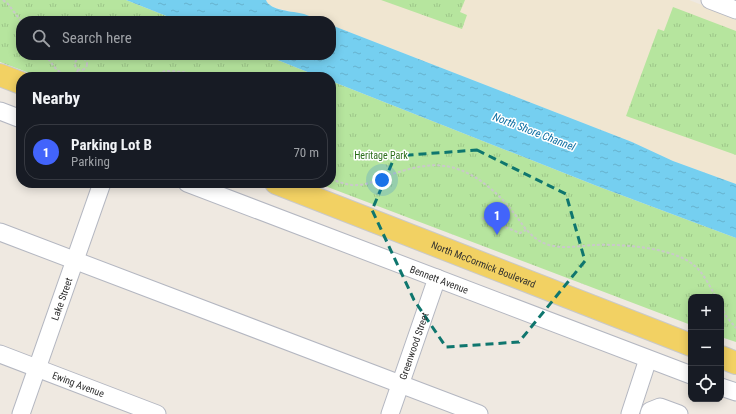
<!DOCTYPE html>
<html lang="en">
<head>
<meta charset="utf-8">
<style>
  body { margin:0; font-family:"Roboto Condensed",sans-serif; background:#242831; color:#f1f3f6 }
  .controls { position:absolute; right:12px; bottom:12px; display:grid; overflow:hidden; border-radius:8px; box-shadow:0 2px 10px #0003 }
  .controls button { width:36px; height:36px; display:grid; place-items:center; padding:0; border:0; border-bottom:1px solid #363941; background:#171b24; color:#f1f3f6; font:20px sans-serif }
  .you { position:absolute; left:382px; top:180px; width:14px; height:14px; margin:-10px; border:3px solid #fff; border-radius:50%; background:#1a73e8; box-shadow:0 0 0 6px #1a73e833 }
  .badge { display:grid; place-items:center; width:26px; height:26px; border-radius:50%; background:#4264fb; color:#fff; font-size:13px; font-weight:700 }
  .pin { position:absolute; translate:-50% -33px; filter:drop-shadow(0 1px 2px #0008) }
  .pin::after { content:''; position:absolute; top:21px; width:14px; height:12px; background:inherit; clip-path:polygon(0 0,100% 0,50% 100%) }
  .list { margin:0; padding:0; list-style:none }
  h2 { display:flex; justify-content:space-between; align-items:center; height:52px; margin:0; padding:0 16px; font-size:17px }
  h2 small { font-size:13px; font-weight:400; color:#9ea1a6 }
  .list li { display:grid; grid-template-columns:26px 1fr auto; gap:12px; align-items:center; box-sizing:border-box; height:56px; margin:0 8px 8px; padding:0 8px; border:1px solid #363941; border-radius:16px }
  .list b { display:block; font-size:15px; white-space:nowrap }
  .list p { margin:0; font-size:13px; white-space:nowrap; color:#9ea1a6 }
  .list em { font-size:13px; font-style:normal; color:#9ea1a6 }
  .icon { flex:none; width:22px; height:22px; fill:none; stroke:currentColor; stroke-width:2; stroke-linecap:round; stroke-linejoin:round }
  .map { position:relative; flex:none; width:736px; height:414px; overflow:hidden }
  .search { position:absolute; background:#171b24; box-shadow:0 2px 10px #0003; left:16px; top:16px; width:320px; height:44px; display:flex; align-items:center; gap:10px; box-sizing:border-box; padding:0 14px; border-radius:16px; color:#9ea1a6; font-size:15px }
  .panel { position:absolute; background:#171b24; box-shadow:0 2px 10px #0003; left:16px; top:72px; width:320px; height:116px; border-radius:16px }
  .map>svg:first-child { display:block }
</style>
</head>
<body>
<div class="map">
<svg width="736" height="414" viewBox="0 0 736 414">
  <defs>
    <pattern id="grass-tufts" width="24" height="20" patternUnits="userSpaceOnUse"><rect width="24" height="20" fill="#b6e59e"/><path d="M3 7l-1-3M5 7V3M7 7l1-3M15 17l-1-3M17 17v-4M19 17l1-3" fill="none" stroke="#9dc588"/></pattern>
    <pattern id="water-ripples" width="26" height="14" patternUnits="userSpaceOnUse"><rect width="26" height="14" fill="#75cff0"/><path d="M2 4q2-2 4 0t4 0M15 11q2-2 4 0t4 0" fill="none" stroke="#66b2ce"/></pattern>
  </defs>
  <rect width="100%" height="100%" fill="#efe9e1"/>
  <polygon fill="#f0e6d1" points="266,0 689,0 736,18 736,184 673,161 632,142 331,25 331,21 322,21 305,15 273,7 267,3"/>
  <g fill="url(#grass-tufts)">
    <polygon points="0,0 126,0 179,21 21,21 21,55 265,55 320,77 40,77 0,62"/>
    <polygon points="381,0 465,0 460,12 467,15 462,29"/>
    <polygon points="673,7 736,31 736,155 626,116 658,29 664,31"/>
    <polygon points="331,81 597,186 736,238 736,342 721,337 721,297 691,297 691,325 317,183 331,183"/>
  </g>
  <g fill="url(#water-ripples)">
    <path d="M126,0H266C270,11 293,11 304,14C310,16 316,19 322,21H179Z"/>
    <polygon points="331,25 632,142 673,161 736,184 736,238 597,186 331,81 331,77 320,77 265,55 331,55"/>
  </g>
  <g fill="none" stroke-linecap="round" stroke-linejoin="round">
    <g stroke="#b4b7c1" stroke-width="19">
      <g id="minor">
        <polyline points="710,0 736,10"/>
        <polyline points="0,111 21,119"/>
        <path id="s1" d="M187,183L691,375"/>
        <polyline points="0,232 479,414"/>
        <path id="s2" d="M0,354L157,414"/>
        <polyline points="721,387 736,392"/>
        <path id="s3" d="M21,414L102,183"/>
        <path id="s4" d="M390,414L437,278"/>
        <polyline points="630,414 648,359"/>
        <polyline points="649,414 650,411 660,407 679,414"/>
      </g>
    </g>
    <g stroke="#c9c9c9" stroke-width="24">
      <g id="major">
        <polyline points="0,75 21,83"/>
        <path id="s5" d="M276,183L691,345"/>
        <polyline points="721,357 736,363"/>
      </g>
    </g>
    <g stroke="#c9c9c9" stroke-width="2" stroke-dasharray="3 2" stroke-linecap="butt">
      <polyline points="3,0 8,4 21,21"/>
      <polyline points="45,55 57,70 68,77"/>
      <circle cx="81" cy="64" r="6"/>
      <polyline points="75,77 78,70"/>
      <polyline points="143,77 166,71 183,72 208,77"/>
      <path d="M331,179C339,182 349,186 357,185C367,185 377,180 386,176C405,170 425,163 445,166C469,169 493,188 508,206C521,220 528,239 549,245C563,249 579,246 594,245C622,244 675,247 696,267C704,274 710,287 716,297"/>
      <polyline points="482,218 520,233 526,230"/>
      <polyline points="721,306 726,316 736,328"/>
    </g>
    <use href="#minor" stroke="#fff" stroke-width="17"/>
    <use href="#major" stroke="#f2d163" stroke-width="22"/>
  </g>
  <path fill="none" stroke="#0f766e" stroke-width="3" stroke-dasharray="8 5" stroke-linejoin="round" d="M477,150L566,194L585,261L519,342L446,347L414,300L372,210L395,156Z"/>
  <g text-anchor="middle" dominant-baseline="central" stroke-width="3" stroke-linejoin="round" paint-order="stroke">
    <g font-size="10" fill="#2c6e1b" stroke="#fff">
      <text x="381" y="155">Heritage Park</text>
    </g>
    <g font-size="10" fill="#2e2e2e" stroke="#fff">
      <text stroke="none"><textPath href="#s5" startOffset="223">North McCormick Boulevard</textPath></text>
      <text stroke="none"><textPath href="#s1" startOffset="270">Bennett Avenue</textPath></text>
      <text stroke="none"><textPath href="#s3" startOffset="122">Lake Street</textPath></text>
      <text stroke="none"><textPath href="#s4" startOffset="72">Greenwood Street</textPath></text>
      <text stroke="none"><textPath href="#s2" startOffset="84">Ewing Avenue</textPath></text>
    </g>
    <g font-size="11" font-style="italic" fill="#0d6fa3" stroke="#fff">
      <text transform="translate(534 132) rotate(21)">North Shore Channel</text>
    </g>
  </g>
</svg>
<div class="controls">
<button>+</button>
<button>−</button>
<button><svg class="icon" aria-label="locate" viewBox="0 0 24 24"><circle cx="12" cy="12" r="6"/><path d="M12 2v4M12 18v4M2 12h4M18 12h4"/></svg></button>
</div>
<div class="you"></div>
<div class="pin badge" style="left:497px;top:235px">1</div>
<div class="search"><svg class="icon" aria-label="search" viewBox="0 0 24 24"><circle cx="10" cy="10" r="6"/><path d="M15 15l6 6"/></svg>Search here</div>
<section class="panel">
<h2>Nearby<small></small></h2>
<ul class="list">
<li><span class="badge">1</span><div><b>Parking Lot B</b><p>Parking</p></div><em>70 m</em></li>
</ul>
</section>
</div>
</body>
</html>
